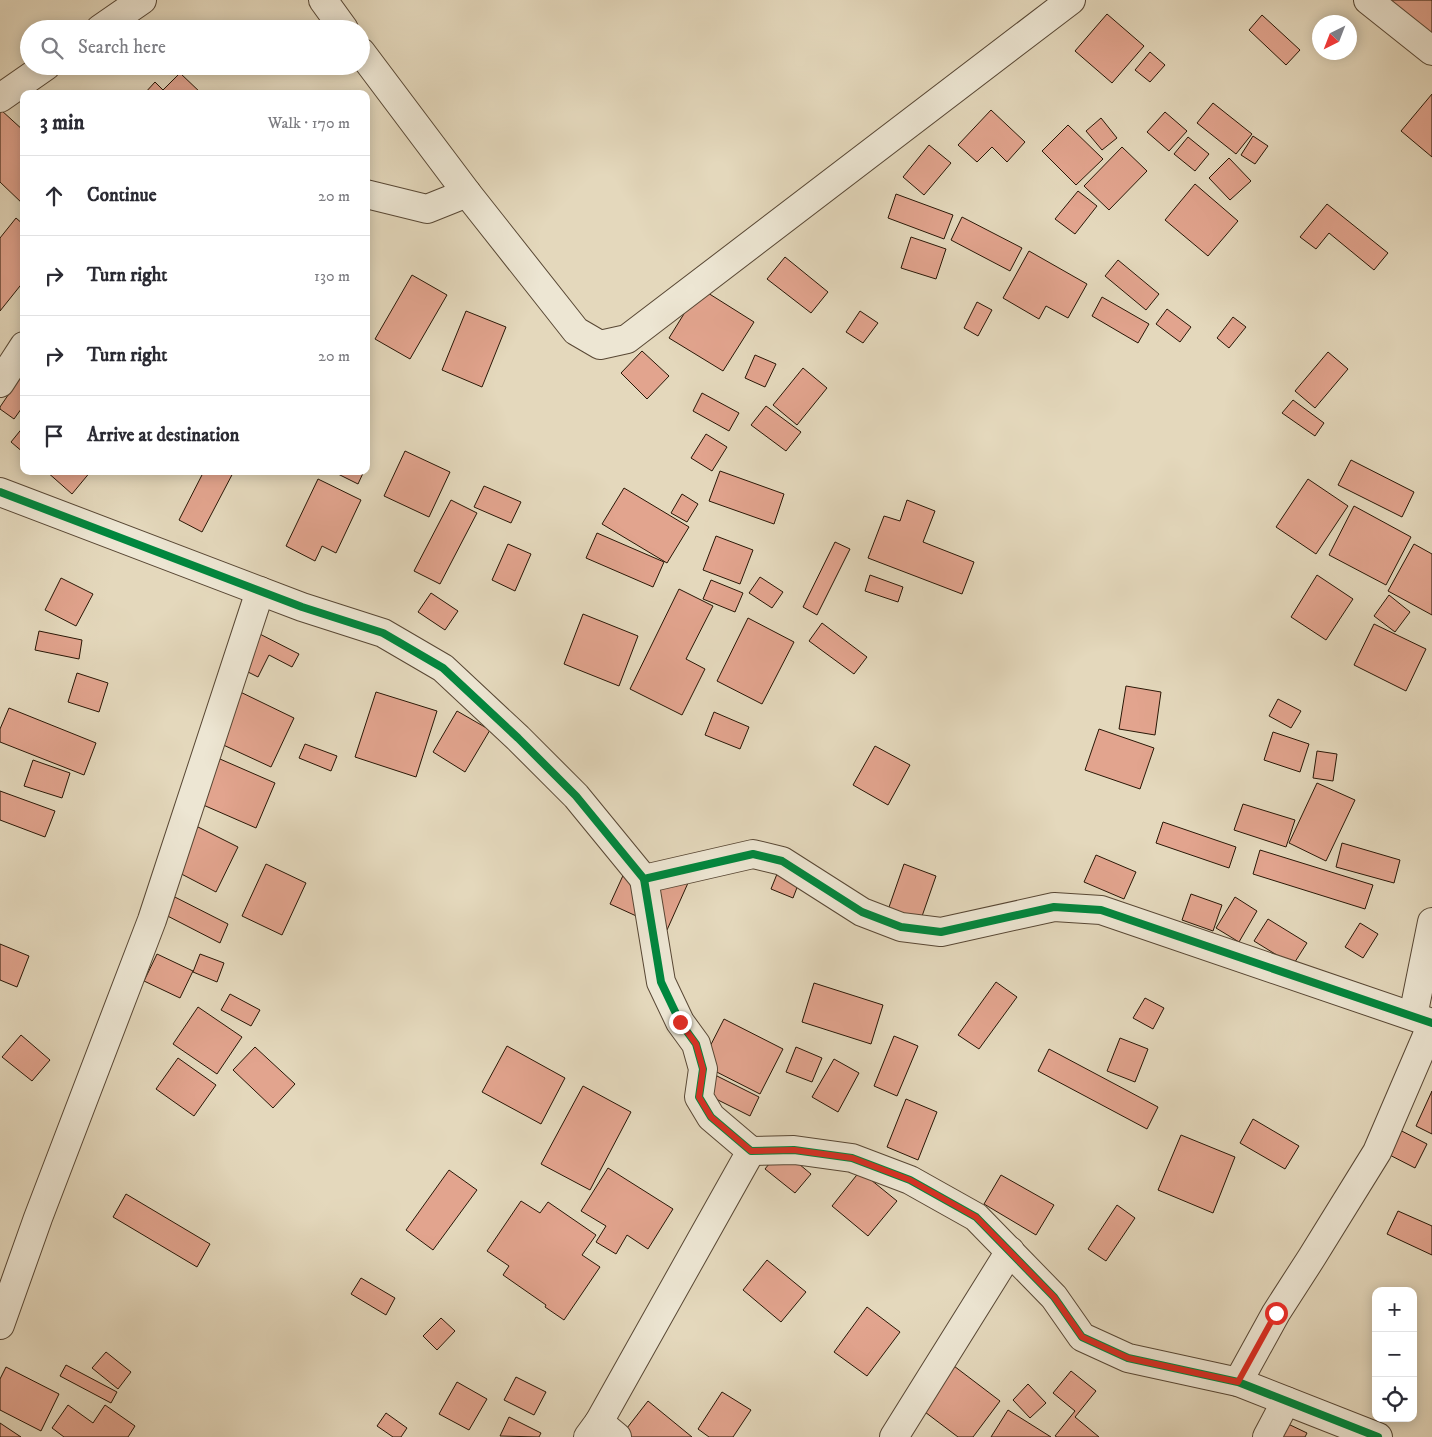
<!DOCTYPE html>
<html lang="en">
<head>
<meta charset="utf-8">
<style>
  body { margin:0; font-family:"IM FELL DW Pica",serif; background:#f2f2f3; color:#2b2b33 }
  .controls { position:absolute; right:15px; bottom:15px; display:grid; overflow:hidden; border-radius:10px; box-shadow:0 2px 12px #0003 }
  .controls button { width:45px; height:45px; display:grid; place-items:center; padding:0; border:0; border-bottom:1px solid #e1e1e2; background:#fff; color:#2b2b33; font:25px sans-serif }
  .compass { position:absolute; left:1312px; top:15px; width:45px; height:45px; border-radius:50%; background:#fff; box-shadow:0 2px 12px #0003; rotate:222deg }
  .stop { position:absolute; width:15px; height:15px; margin:-11px; border:4px solid #d93025; border-radius:50%; background:#fff }
  .stop.end { background:#d93025; border-color:#fff; box-shadow:0 1px 5px #0008 }
  .list { margin:0; padding:0; list-style:none }
  h2 { display:flex; justify-content:space-between; align-items:center; height:65px; margin:0; padding:0 20px; font-size:21px }
  h2 small { font-size:16px; font-weight:400; color:#7c7c81 }
  .list li { display:grid; grid-template-columns:32px 1fr auto; gap:15px; align-items:center; box-sizing:border-box; height:80px; padding:0 20px; border-top:1px solid #e1e1e2 }
  .list b { display:block; font-size:19px; white-space:nowrap }
  .list em { font-size:16px; font-style:normal; color:#7c7c81 }
  .icon { flex:none; width:28px; height:28px; fill:none; stroke:currentColor; stroke-width:2; stroke-linecap:round; stroke-linejoin:round }
  .map { position:relative; flex:none; width:1432px; height:1437px; overflow:hidden }
  .search { position:absolute; background:#fff; box-shadow:0 2px 12px #0003; left:20px; top:20px; width:350px; height:55px; display:flex; align-items:center; gap:12px; box-sizing:border-box; padding:0 18px; border-radius:28px; color:#7c7c81; font-size:19px }
  .panel { position:absolute; background:#fff; box-shadow:0 2px 12px #0003; left:20px; top:90px; width:350px; height:385px; border-radius:10px }
  .map>svg:first-child { display:block }
</style>
</head>
<body>
<div class="map">
<svg width="1432" height="1437" viewBox="0 0 1432 1437">
  <rect width="100%" height="100%" fill="#e4d8bc"/>
  <filter id="stains"><feTurbulence type="fractalNoise" baseFrequency=".004" numOctaves="4"/><feColorMatrix values="0 0 0 0 .2 0 0 0 0 .09 0 0 0 0 .02 0 0 0 .5 -.17"/></filter>
  <radialGradient id="worn" r=".72"><stop offset=".6" stop-color="#630" stop-opacity="0"/><stop offset="1" stop-color="#630" stop-opacity=".3"/></radialGradient>
  <g fill="#e2a48e" stroke="#291706">
    <polygon points="1382,0 1432,0 1432,39"/>
    <polygon points="1107,14 1144,46 1112,83 1075,51"/>
    <polygon points="1262,15 1300,50 1286,65 1249,30"/>
    <polygon points="1150,52 1165,65 1150,82 1135,70"/>
    <polygon points="180,73 202,94 144,94 155,82 163,90"/>
    <polygon points="1432,94 1432,157 1401,131"/>
    <polygon points="1213,103 1252,134 1236,154 1197,123"/>
    <polygon points="1,110 24,131 24,205 0,182 0,111"/>
    <polygon points="991,110 1025,142 1007,162 992,147 977,162 958,145"/>
    <polygon points="1165,112 1187,131 1169,151 1147,132"/>
    <polygon points="1101,118 1117,138 1102,150 1086,131"/>
    <polygon points="1068,125 1103,159 1076,185 1042,151"/>
    <polygon points="1253,136 1268,146 1255,164 1241,155"/>
    <polygon points="1188,137 1209,154 1195,171 1174,154"/>
    <polygon points="929,145 951,163 924,195 903,177"/>
    <polygon points="1122,147 1147,171 1109,210 1084,186"/>
    <polygon points="1229,158 1251,181 1230,200 1209,178"/>
    <polygon points="1195,184 1238,221 1208,256 1165,220"/>
    <polygon points="1078,191 1097,206 1075,234 1055,219"/>
    <polygon points="896,194 953,215 944,239 888,218"/>
    <polygon points="1327,204 1388,253 1374,270 1329,233 1316,249 1300,237"/>
    <polygon points="962,217 1022,248 1010,271 951,240"/>
    <polygon points="16,218 24,225 24,281 0,311 0,238"/>
    <polygon points="911,237 946,249 936,279 901,268"/>
    <polygon points="1029,251 1087,284 1068,318 1046,306 1039,319 1003,298"/>
    <polygon points="785,257 828,292 811,313 767,279"/>
    <polygon points="1118,260 1159,294 1146,310 1105,276"/>
    <polygon points="412,275 447,295 410,359 375,339"/>
    <polygon points="700,288 754,322 723,371 669,338"/>
    <polygon points="1102,297 1149,324 1138,343 1092,316"/>
    <polygon points="977,302 992,310 978,336 964,328"/>
    <polygon points="1167,309 1191,327 1180,342 1156,324"/>
    <polygon points="466,311 506,327 482,387 442,370"/>
    <polygon points="860,311 878,323 863,343 846,332"/>
    <polygon points="1233,317 1246,327 1229,348 1217,338"/>
    <polygon points="642,351 669,376 647,399 621,373"/>
    <polygon points="1328,352 1348,369 1315,408 1295,391"/>
    <polygon points="755,355 776,364 765,387 745,378"/>
    <polygon points="803,368 827,388 797,425 773,405"/>
    <polygon points="23,373 24,405 14,419 0,409 0,407"/>
    <polygon points="702,393 739,413 729,431 693,411"/>
    <polygon points="1293,400 1324,423 1315,436 1282,413"/>
    <polygon points="766,406 801,432 786,451 751,425"/>
    <polygon points="24,426 24,453 11,442"/>
    <polygon points="706,434 727,447 712,471 691,458"/>
    <polygon points="405,451 450,472 429,517 384,496"/>
    <polygon points="1351,460 1414,492 1402,517 1338,485"/>
    <polygon points="46,471 91,471 72,494"/>
    <polygon points="204,471 234,471 202,532 179,520"/>
    <polygon points="332,471 364,471 358,484"/>
    <polygon points="720,471 784,494 774,524 709,501"/>
    <polygon points="318,479 361,500 336,553 322,546 315,561 286,546"/>
    <polygon points="1308,479 1348,506 1316,554 1276,527"/>
    <polygon points="484,486 521,502 511,523 474,507"/>
    <polygon points="624,488 689,527 667,563 602,524"/>
    <polygon points="682,494 698,504 687,522 671,513"/>
    <polygon points="451,500 477,513 440,584 414,571"/>
    <polygon points="907,500 935,511 923,542 974,562 962,594 868,558 884,516 900,521"/>
    <polygon points="1354,506 1411,537 1386,585 1329,555"/>
    <polygon points="597,533 664,562 653,587 586,558"/>
    <polygon points="716,536 753,550 740,584 703,570"/>
    <polygon points="835,542 850,549 817,615 803,607"/>
    <polygon points="508,544 531,554 515,591 492,580"/>
    <polygon points="1414,544 1432,554 1432,615 1388,591"/>
    <polygon points="870,575 903,587 898,602 865,591"/>
    <polygon points="1317,575 1353,599 1326,640 1291,617"/>
    <polygon points="760,577 783,592 772,608 749,593"/>
    <polygon points="61,578 93,594 76,626 45,610"/>
    <polygon points="711,580 743,593 735,612 703,599"/>
    <polygon points="679,589 713,606 686,659 705,669 682,715 630,689"/>
    <polygon points="431,593 458,611 445,630 418,612"/>
    <polygon points="1389,595 1410,612 1395,632 1374,616"/>
    <polygon points="583,614 638,636 619,686 564,664"/>
    <polygon points="748,618 794,642 762,704 717,681"/>
    <polygon points="822,623 867,657 854,674 809,641"/>
    <polygon points="1374,624 1426,649 1406,691 1354,665"/>
    <polygon points="248,628 299,654 292,667 269,655 258,677 230,663"/>
    <polygon points="39,631 82,640 79,659 35,650"/>
    <polygon points="77,673 108,683 99,712 68,702"/>
    <polygon points="1126,686 1161,692 1155,735 1119,729"/>
    <polygon points="230,687 294,718 271,767 206,737"/>
    <polygon points="376,692 437,711 416,777 355,757"/>
    <polygon points="1278,699 1301,711 1291,728 1269,716"/>
    <polygon points="9,708 96,743 84,775 0,742 0,729"/>
    <polygon points="457,711 490,730 465,772 433,752"/>
    <polygon points="714,712 749,727 740,749 705,735"/>
    <polygon points="1099,729 1154,748 1140,789 1085,770"/>
    <polygon points="1273,732 1309,744 1300,772 1264,760"/>
    <polygon points="305,744 337,756 331,771 299,758"/>
    <polygon points="875,746 910,765 888,805 853,785"/>
    <polygon points="1317,751 1337,754 1333,781 1313,778"/>
    <polygon points="220,759 275,783 256,828 201,804"/>
    <polygon points="33,760 70,773 62,798 24,786"/>
    <polygon points="1317,783 1355,800 1326,861 1289,843"/>
    <polygon points="0,791 55,811 45,837 0,820"/>
    <polygon points="1243,804 1295,820 1286,847 1234,830"/>
    <polygon points="1163,822 1236,847 1229,868 1156,843"/>
    <polygon points="190,823 238,847 216,892 168,867"/>
    <polygon points="1342,843 1400,860 1394,883 1336,867"/>
    <polygon points="1260,850 1373,885 1365,909 1253,874"/>
    <polygon points="1096,855 1136,872 1124,899 1084,882"/>
    <polygon points="631,858 688,883 667,930 610,904"/>
    <polygon points="266,864 306,883 282,935 242,916"/>
    <polygon points="781,864 803,872 793,898 771,889"/>
    <polygon points="904,864 936,876 920,922 888,910"/>
    <polygon points="161,890 228,924 220,943 152,908"/>
    <polygon points="1191,894 1222,905 1213,931 1182,920"/>
    <polygon points="1235,897 1257,911 1239,942 1216,928"/>
    <polygon points="1268,919 1307,943 1293,965 1254,941"/>
    <polygon points="1360,923 1378,934 1363,958 1345,947"/>
    <polygon points="0,944 29,956 17,987 0,980"/>
    <polygon points="157,954 193,971 180,998 144,981"/>
    <polygon points="200,954 224,963 217,982 193,972"/>
    <polygon points="996,982 1017,997 979,1049 958,1035"/>
    <polygon points="814,983 883,1005 871,1044 802,1022"/>
    <polygon points="230,994 260,1010 251,1026 221,1010"/>
    <polygon points="1145,998 1164,1008 1153,1029 1133,1018"/>
    <polygon points="198,1007 242,1037 217,1074 173,1044"/>
    <polygon points="724,1019 783,1049 760,1094 701,1064"/>
    <polygon points="21,1035 50,1060 32,1081 2,1057"/>
    <polygon points="894,1036 918,1046 897,1096 874,1086"/>
    <polygon points="1120,1038 1148,1049 1135,1082 1107,1071"/>
    <polygon points="507,1046 565,1078 541,1124 482,1092"/>
    <polygon points="255,1047 295,1084 273,1108 233,1070"/>
    <polygon points="796,1047 822,1058 812,1082 786,1072"/>
    <polygon points="1049,1049 1158,1107 1147,1129 1038,1071"/>
    <polygon points="178,1058 216,1085 194,1116 156,1089"/>
    <polygon points="834,1059 859,1073 838,1112 812,1097"/>
    <polygon points="701,1068 759,1097 750,1116 692,1087"/>
    <polygon points="583,1086 631,1112 590,1190 541,1164"/>
    <polygon points="1432,1091 1432,1134 1416,1126"/>
    <polygon points="906,1099 937,1112 918,1160 887,1147"/>
    <polygon points="1253,1119 1299,1146 1285,1169 1240,1143"/>
    <polygon points="1390,1125 1427,1144 1415,1168 1378,1149"/>
    <polygon points="1181,1135 1235,1157 1213,1213 1158,1190"/>
    <polygon points="781,1149 811,1174 795,1193 765,1169"/>
    <polygon points="608,1168 673,1209 648,1249 627,1235 616,1254 596,1242 606,1226 581,1211"/>
    <polygon points="449,1170 477,1190 433,1250 406,1230"/>
    <polygon points="860,1171 897,1201 868,1236 832,1206"/>
    <polygon points="1001,1175 1054,1205 1036,1235 984,1204"/>
    <polygon points="126,1194 210,1244 197,1267 113,1217"/>
    <polygon points="521,1201 540,1213 548,1202 596,1235 582,1255 600,1267 564,1320 545,1307 546,1305 503,1275 509,1266 487,1251"/>
    <polygon points="1117,1205 1135,1218 1106,1261 1088,1249"/>
    <polygon points="1398,1211 1432,1226 1432,1255 1387,1234"/>
    <polygon points="767,1260 806,1292 781,1322 743,1290"/>
    <polygon points="361,1278 395,1298 386,1315 351,1294"/>
    <polygon points="867,1307 900,1332 867,1376 834,1352"/>
    <polygon points="441,1318 455,1331 437,1350 423,1336"/>
    <polygon points="106,1352 131,1372 118,1389 92,1368"/>
    <polygon points="66,1365 117,1392 111,1403 60,1376"/>
    <polygon points="954,1366 1000,1401 973,1437 958,1437 921,1409"/>
    <polygon points="6,1367 59,1394 41,1431 0,1410 0,1379"/>
    <polygon points="1071,1371 1096,1391 1075,1417 1099,1437 1057,1437 1055,1436 1075,1411 1053,1393"/>
    <polygon points="516,1377 546,1392 534,1415 504,1400"/>
    <polygon points="457,1382 487,1399 469,1430 439,1414"/>
    <polygon points="1028,1384 1046,1403 1030,1418 1013,1400"/>
    <polygon points="722,1392 751,1410 733,1437 709,1437 698,1429"/>
    <polygon points="648,1401 692,1437 620,1437"/>
    <polygon points="68,1405 93,1423 105,1405 135,1426 128,1437 64,1437 52,1428"/>
    <polygon points="1008,1410 1051,1437 991,1437"/>
    <polygon points="386,1413 407,1428 401,1437 393,1437 377,1426"/>
    <polygon points="509,1417 541,1433 539,1437 500,1436"/>
    <polygon points="0,1423 21,1437 0,1437"/>
    <polygon points="1286,1423 1307,1433 1305,1437 1279,1437"/>
  </g>
  <g fill="none" stroke-linecap="round" stroke-linejoin="round">
    <g stroke="#584734" stroke-width="30">
      <g id="street">
        <polyline points="323,0 344,29"/>
        <polyline points="1368,0 1432,51"/>
        <polyline points="100,29 142,0"/>
        <polyline points="361,52 467,193 576,331 600,345 627,339 1071,0"/>
        <polyline points="0,98 46,66"/>
        <polyline points="366,194 427,209 467,193"/>
        <polyline points="0,383 24,346"/>
        <polyline points="0,492 302,607 383,633 443,668 518,738 576,796 644,879 753,854 782,861 862,912 901,927 941,932 1054,907 1101,910 1432,1023"/>
        <polyline points="644,879 661,982 680,1022 696,1044 703,1069 699,1097 711,1117 751,1151 794,1150 852,1158 910,1180 976,1217 1054,1297 1082,1337 1128,1358 1238,1382 1378,1437"/>
        <polyline points="1413,1016 1432,922"/>
        <polyline points="0,1325 38,1218 152,920 260,591"/>
        <polyline points="1238,1382 1276,1313 1312,1257 1377,1152 1432,1024"/>
        <polyline points="599,1422 617,1437"/>
        <polyline points="588,1437 599,1422 751,1151"/>
        <polyline points="894,1437 1010,1251"/>
        <polyline points="1267,1437 1286,1401"/>
      </g>
    </g>
    <use href="#street" stroke="#ede6d3" stroke-width="28"/>
    <g stroke="#ede6d3" stroke-width="11">
      <g id="cycleway">
        <polyline points="0,492 302,607 383,633 443,668 518,738 576,796 644,879 753,854 782,861 862,912 901,927 941,932 1054,907 1101,910 1432,1023"/>
        <polyline points="644,879 661,982 680,1022 696,1044 703,1069 699,1097 711,1117 751,1151 794,1150 852,1158 910,1180 976,1217 1054,1297 1082,1337 1128,1358 1238,1382 1378,1437"/>
      </g>
    </g>
    <use href="#cycleway" stroke="#00873e" stroke-width="8"/>
  </g>
  <g fill="none" stroke-linecap="round" stroke-linejoin="round">
    <polyline stroke="#d93025" stroke-width="6" points="680,1022 696,1044 703,1069 699,1097 711,1117 751,1151 794,1150 852,1158 910,1180 976,1217 1054,1297 1082,1337 1128,1358 1238,1382 1276,1313"/>
  </g>
  <rect width="100%" height="100%" filter="url(#stains)"/>
  <rect width="100%" height="100%" fill="url(#worn)"/>
</svg>
<div class="controls">
<button>+</button>
<button>−</button>
<button><svg class="icon" aria-label="locate" viewBox="0 0 24 24"><circle cx="12" cy="12" r="6"/><path d="M12 2v4M12 18v4M2 12h4M18 12h4"/></svg></button>
</div>
<svg class="compass" viewBox="-18 -18 36 36"><path d="M0-13l5 13h-10z" fill="#e53935"/><path d="M0 13l5-13h-10z" fill="#7c7c81"/></svg>
<div class="stop" style="left:1276px;top:1313px"></div>
<div class="stop end" style="left:680px;top:1022px"></div>
<div class="search"><svg class="icon" aria-label="search" viewBox="0 0 24 24"><circle cx="10" cy="10" r="6"/><path d="M15 15l6 6"/></svg>Search here</div>
<section class="panel">
<h2>3 min<small>Walk · 170 m</small></h2>
<ul class="list">
<li><svg class="icon" aria-label="ahead" viewBox="0 0 24 24"><path d="M12 20V5M6 11l6-6 6 6"/></svg><div><b>Continue</b></div><em>20 m</em></li>
<li><svg class="icon" aria-label="right" viewBox="0 0 24 24"><path d="M7 20v-9h11M14 6l5 5-5 5"/></svg><div><b>Turn right</b></div><em>130 m</em></li>
<li><svg class="icon" aria-label="right" viewBox="0 0 24 24"><path d="M7 20v-9h11M14 6l5 5-5 5"/></svg><div><b>Turn right</b></div><em>20 m</em></li>
<li><svg class="icon" aria-label="arrive" viewBox="0 0 24 24"><path d="M6 21V4h12l-3 4 3 4H6"/></svg><div><b>Arrive at destination</b></div></li>
</ul>
</section>
</div>
</body>
</html>
